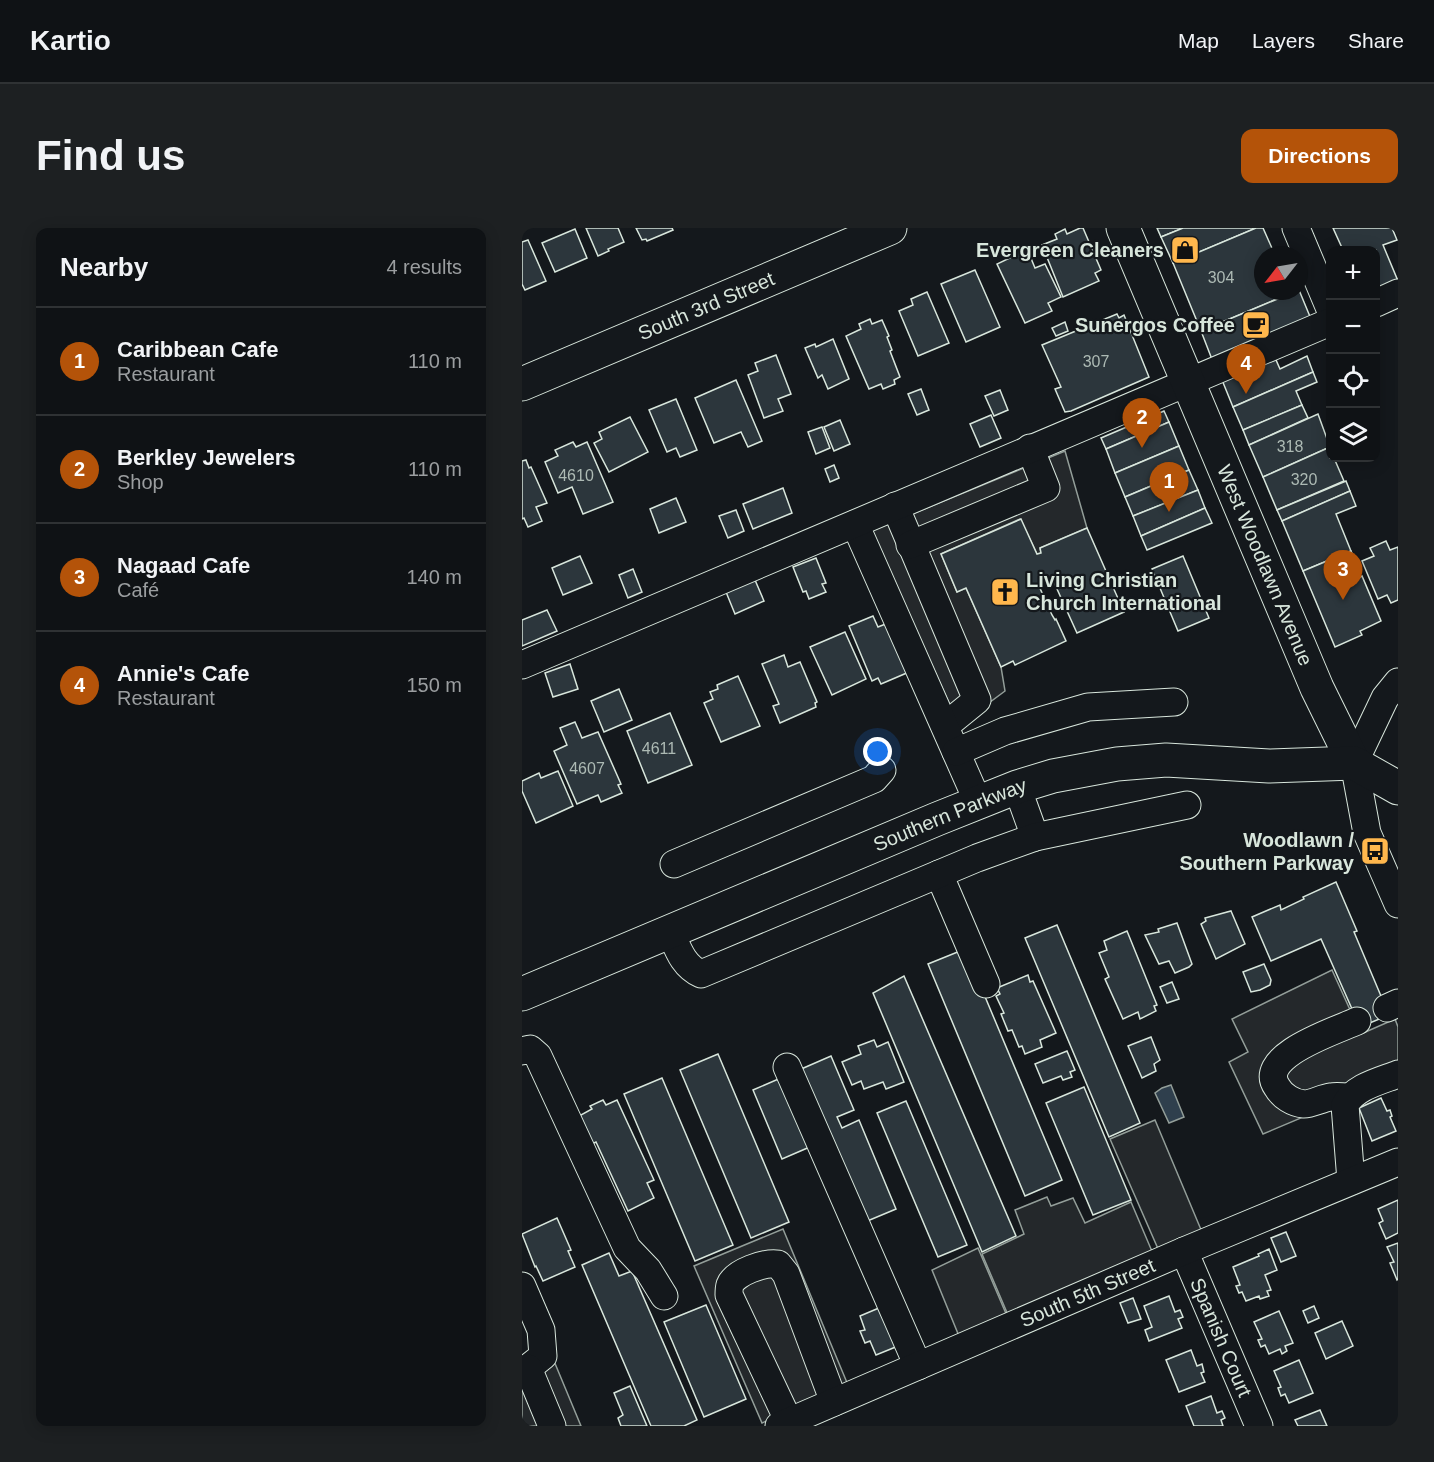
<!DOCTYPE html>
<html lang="en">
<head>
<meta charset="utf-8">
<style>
  body { margin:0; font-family:Arial,sans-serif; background:#1d2022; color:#f1f3f6 }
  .controls { position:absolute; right:18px; top:18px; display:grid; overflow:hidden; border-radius:12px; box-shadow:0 3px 15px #0003 }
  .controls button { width:54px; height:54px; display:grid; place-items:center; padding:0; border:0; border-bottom:2px solid #2f3234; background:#0f1215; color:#f1f3f6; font:30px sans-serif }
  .compass { position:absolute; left:732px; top:18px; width:54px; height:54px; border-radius:50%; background:#0f1215; box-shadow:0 3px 15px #0003; rotate:239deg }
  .you { position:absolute; left:356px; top:524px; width:21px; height:21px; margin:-15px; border:4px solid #fff; border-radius:50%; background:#1a73e8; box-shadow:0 0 0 9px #1a73e833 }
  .badge { display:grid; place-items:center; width:39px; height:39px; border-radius:50%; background:#b45309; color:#fff; font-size:20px; font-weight:700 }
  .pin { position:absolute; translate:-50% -50px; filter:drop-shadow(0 2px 3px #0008) }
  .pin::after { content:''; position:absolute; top:32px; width:21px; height:18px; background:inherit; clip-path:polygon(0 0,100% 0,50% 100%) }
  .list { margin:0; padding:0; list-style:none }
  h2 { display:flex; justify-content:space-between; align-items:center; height:78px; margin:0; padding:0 24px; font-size:26px }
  h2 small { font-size:20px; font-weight:400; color:#9b9ea0 }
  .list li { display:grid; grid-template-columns:39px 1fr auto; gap:18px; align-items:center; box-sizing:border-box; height:108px; padding:0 24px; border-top:2px solid #2f3234 }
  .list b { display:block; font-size:22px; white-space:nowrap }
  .list p { margin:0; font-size:20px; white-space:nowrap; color:#9b9ea0 }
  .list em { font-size:20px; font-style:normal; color:#9b9ea0 }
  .icon { flex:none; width:33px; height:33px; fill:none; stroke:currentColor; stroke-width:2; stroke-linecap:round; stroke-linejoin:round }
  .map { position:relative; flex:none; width:876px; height:1198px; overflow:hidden; border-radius:12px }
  header { display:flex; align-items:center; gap:36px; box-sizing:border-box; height:84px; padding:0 30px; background:#0f1215; border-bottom:2px solid #2f3234 }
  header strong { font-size:28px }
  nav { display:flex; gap:33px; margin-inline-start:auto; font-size:21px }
  .intro { display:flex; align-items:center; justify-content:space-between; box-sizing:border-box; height:144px; padding:0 36px }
  h1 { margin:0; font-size:42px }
  .button { padding:15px 27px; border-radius:12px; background:#b45309; color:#fff; font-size:21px; font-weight:700 }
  main { display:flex; gap:36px; padding:0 36px }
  aside { flex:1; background:#0f1215; border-radius:12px; box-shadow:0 3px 15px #0003 }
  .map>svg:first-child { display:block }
</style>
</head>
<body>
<header>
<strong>Kartio</strong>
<nav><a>Map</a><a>Layers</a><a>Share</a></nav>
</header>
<div class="intro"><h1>Find us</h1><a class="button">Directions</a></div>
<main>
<aside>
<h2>Nearby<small>4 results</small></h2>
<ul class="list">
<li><span class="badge">1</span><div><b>Caribbean Cafe</b><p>Restaurant</p></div><em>110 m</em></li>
<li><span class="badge">2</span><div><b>Berkley Jewelers</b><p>Shop</p></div><em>110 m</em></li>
<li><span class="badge">3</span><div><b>Nagaad Cafe</b><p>Café</p></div><em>140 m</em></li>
<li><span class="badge">4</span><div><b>Annie's Cafe</b><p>Restaurant</p></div><em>150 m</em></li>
</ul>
</aside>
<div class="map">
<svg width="876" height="1198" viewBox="0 0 876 1198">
  <rect width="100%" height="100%" fill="#14181c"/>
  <g fill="#24282b" stroke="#939e99" stroke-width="1.5">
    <polygon points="543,223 565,300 518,320 519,325 515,326 498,291 419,326 435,364 444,360 479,439 483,463 437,497 349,303"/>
    <polygon points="810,742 839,806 873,791 876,799 876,849 741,906 707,834 726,824 710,791"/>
    <polygon points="633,892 680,1004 637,1023 588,911"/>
    <polygon points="525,969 529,978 551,970 563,995 609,974 632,1028 489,1094 460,1026 502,1006 493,982"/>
    <polygon points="261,1001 326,1157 240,1195 172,1038"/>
    <polygon points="456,1020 488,1095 439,1113 410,1042"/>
    <polygon points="27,1121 59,1198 0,1198 0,1132"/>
  </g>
  <polygon fill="#2f3f4d" stroke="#939e99" stroke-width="1.5" points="649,857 662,889 647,895 633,865 640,860"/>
  <g fill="#2c363c" stroke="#d8e6dc" stroke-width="1.5">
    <polygon points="64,0 96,0 102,14 86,21 87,23 76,28"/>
    <polygon points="114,0 150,0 151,2 125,13 124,11 120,12"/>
    <polygon points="558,0 561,0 579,42 573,45 577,53 541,69 520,17 535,11 533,6 543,1 545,6"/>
    <polygon points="635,0 661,0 639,9"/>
    <polygon points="661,0 734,0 651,35 639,9"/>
    <polygon points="734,0 741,0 753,27 741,27 741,63 768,63 769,65 679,103 651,35"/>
    <polygon points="811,0 870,0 875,12 861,17 876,53 854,62 854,22 821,22"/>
    <polygon points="53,1 65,30 33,44 20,15"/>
    <polygon points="6,12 24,53 3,62 0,56 0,14"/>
    <polygon points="501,19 504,24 506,23 513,40 523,36 539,69 526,75 530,83 503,95 475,36 490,29 488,25"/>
    <polygon points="453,42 478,99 444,114 419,56"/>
    <polygon points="777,62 789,91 691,134 679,103"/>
    <polygon points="405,64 427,115 396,128 377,83 391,77 389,71"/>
    <polygon points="595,86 597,90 602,87 627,149 549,183 543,184 533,161 539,159 520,117"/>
    <polygon points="348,91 350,96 360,92 367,108 365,109 370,122 368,123 378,149 372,152 373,156 361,161 359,156 347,161 324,108 339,101 337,96"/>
    <polygon points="543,94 546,103 534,108 530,100"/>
    <polygon points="311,111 327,151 306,161 300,147 296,150 283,120 293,116 294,119"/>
    <polygon points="254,127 269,166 256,171 261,183 242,190 226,147 236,143 233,135"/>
    <polygon points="785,128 791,144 711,179 700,152 749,132 750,133 754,132 758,141"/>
    <polygon points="791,144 795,154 774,163 780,177 721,202 711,179"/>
    <polygon points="214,152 240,213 226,219 219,204 192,215 173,170"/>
    <polygon points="399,161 407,182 395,187 386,166"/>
    <polygon points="478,162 486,182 472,188 463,168"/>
    <polygon points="154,171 175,222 158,229 154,220 145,224 127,182"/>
    <polygon points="780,177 786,190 727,217 721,202"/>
    <polygon points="642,183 647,194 584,221 579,210"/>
    <polygon points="796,186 808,219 741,249 727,217"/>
    <polygon points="469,187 479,210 458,219 448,196"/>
    <polygon points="108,189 126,224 87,244 72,215 80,211 77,204"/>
    <polygon points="318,192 328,216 312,223 302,199"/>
    <polygon points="647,194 657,218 593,245 584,221"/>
    <polygon points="300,199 308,220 294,226 286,204"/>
    <polygon points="51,214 54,219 65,214 91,274 61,286 50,259 36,265 23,234 36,228 33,222"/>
    <polygon points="657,218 667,242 603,269 593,245"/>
    <polygon points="808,219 808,230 812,230 822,253 755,282 741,249"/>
    <polygon points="4,232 7,240 9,239 25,275 14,279 20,293 6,299 2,290 0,291 0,233"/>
    <polygon points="312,237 317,250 308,254 303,241"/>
    <polygon points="667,242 676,262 611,288 603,269"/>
    <polygon points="824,253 828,263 760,293 755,282"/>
    <polygon points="261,260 270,285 231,301 221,276"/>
    <polygon points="676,262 683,280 619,308 611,288"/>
    <polygon points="828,263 834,278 814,286 829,323 781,343 760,293"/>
    <polygon points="154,270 164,294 137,305 128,281"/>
    <polygon points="683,280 690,295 625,322 619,308"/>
    <polygon points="214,282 222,303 206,310 197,288"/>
    <polygon points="499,291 515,326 519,325 518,320 565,300 602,384 555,405 530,350 519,355 517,358 530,387 533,392 534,391 544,413 493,437 491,433 479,439 444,360 435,364 419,326"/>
    <polygon points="864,313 868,322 876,319 876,372 869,375 865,367 856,371 840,333 852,328 848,320"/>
    <polygon points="829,323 835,336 832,338 837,350 840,348 859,393 838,403 840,407 813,419 781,343"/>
    <polygon points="58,328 70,355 41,367 30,340"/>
    <polygon points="661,328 687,390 656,403 630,341"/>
    <polygon points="294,330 304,355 300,356 304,364 287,371 284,363 281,364 271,339"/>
    <polygon points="111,341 120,364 106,370 97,347"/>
    <polygon points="233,352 242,373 213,386 204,364"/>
    <polygon points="25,382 35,403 0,418 0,392"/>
    <polygon points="351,388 356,399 366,395 387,444 359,456 356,450 350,453 327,398"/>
    <polygon points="323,404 344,451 310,467 288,419"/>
    <polygon points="262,427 266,439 278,434 295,474 293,475 294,479 258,495 251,478 257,476 240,436"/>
    <polygon points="48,436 56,461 31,469 23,445"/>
    <polygon points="216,448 238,498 199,514 182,475 191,471 188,464 196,461 195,457"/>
    <polygon points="97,461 110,492 82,504 69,473"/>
    <polygon points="148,485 170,537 126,555 105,503"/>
    <polygon points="53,494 60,510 76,504 99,556 96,557 100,565 79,574 76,567 55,576 32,523 45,517 38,500"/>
    <polygon points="36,543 51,578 14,595 0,563 0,553 17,545 19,550"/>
    <polygon points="814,654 835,703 832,704 867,787 838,799 799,711 749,733 730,689 758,677 759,682 782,671 781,669"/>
    <polygon points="709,683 723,716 694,731 679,696 684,693 683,690"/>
    <polygon points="655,695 670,736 667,739 653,745 647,733 637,736 623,707 637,704 636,701"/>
    <polygon points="535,697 618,895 587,909 503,710"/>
    <polygon points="605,703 635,777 632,778 634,783 618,791 616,784 601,791 583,751 587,749 577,725 585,722 582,713"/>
    <polygon points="443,721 540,952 503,968 406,736"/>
    <polygon points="742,736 749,752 748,757 738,762 729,764 721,744"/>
    <polygon points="506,747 508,754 511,753 534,805 518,812 520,819 503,826 500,818 497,819 490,802 486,803 479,786 482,785 474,768 478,766 475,760"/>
    <polygon points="382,748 494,1008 460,1024 351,765"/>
    <polygon points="650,754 657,771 645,775 638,759"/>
    <polygon points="629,809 638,832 632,836 634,843 620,850 606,818"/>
    <polygon points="352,812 355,819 366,814 382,854 364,861 361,854 342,861 339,853 330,857 320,834 339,826 336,818"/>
    <polygon points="545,823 553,842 548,844 550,849 541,852 539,848 521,855 513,836"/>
    <polygon points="196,826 267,994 229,1010 158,842"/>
    <polygon points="309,828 332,882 315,889 320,900 337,892 374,981 343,994 277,842"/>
    <polygon points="261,849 290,918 260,931 231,862"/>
    <polygon points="140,850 211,1017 173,1033 102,866"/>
    <polygon points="562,859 609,972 571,987 524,875"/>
    <polygon points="859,870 865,883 868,882 870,888 868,889 874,903 850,913 837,880"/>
    <polygon points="81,872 84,877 95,872 132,952 125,955 132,970 106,983 74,914 70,916 57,888 70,881 68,878"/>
    <polygon points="384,873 445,1017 416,1029 355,885"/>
    <polygon points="876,972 876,1005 864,1011 857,995 861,993 856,981"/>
    <polygon points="35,990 49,1022 46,1023 53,1039 21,1053 14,1038 13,1039 0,1006"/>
    <polygon points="764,1004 774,1028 759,1034 749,1010"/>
    <polygon points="876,1015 876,1051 875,1052 868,1035 872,1034 865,1019"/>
    <polygon points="747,1021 755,1042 743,1047 749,1062 745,1063 747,1068 738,1071 737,1068 724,1073 720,1064 717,1065 714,1058 718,1057 711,1039 737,1028 736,1026"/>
    <polygon points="87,1025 97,1048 110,1043 175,1192 162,1198 129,1198 60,1037"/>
    <polygon points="647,1068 653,1084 658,1082 661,1089 656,1091 660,1100 627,1113 623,1102 630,1099 622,1078"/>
    <polygon points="611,1070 619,1091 606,1095 598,1075"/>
    <polygon points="184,1077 224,1171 182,1189 142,1094"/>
    <polygon points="364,1077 381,1116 354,1127 348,1113 343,1115 338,1103 343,1102 338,1088"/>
    <polygon points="792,1078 797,1090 786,1095 781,1083"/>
    <polygon points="757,1083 771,1115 763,1118 765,1123 760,1126 758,1121 747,1126 743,1117 739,1119 736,1112 740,1111 732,1094"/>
    <polygon points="820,1093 831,1118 804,1131 793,1105"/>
    <polygon points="669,1122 675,1138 680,1136 682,1144 679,1145 683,1154 657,1164 644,1132"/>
    <polygon points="777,1132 791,1165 767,1175 763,1166 759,1168 756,1160 759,1159 752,1143"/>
    <polygon points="108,1158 125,1198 99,1198 96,1190 101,1187 92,1165"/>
    <polygon points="689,1168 695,1185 700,1183 703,1190 699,1192 701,1198 672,1198 664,1178"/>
    <polygon points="798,1182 805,1198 776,1198 773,1192"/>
  </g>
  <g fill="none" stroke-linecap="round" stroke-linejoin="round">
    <g stroke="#d8e6dc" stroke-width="29">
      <g id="minor">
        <polyline points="774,0 808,81"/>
        <polyline points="854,75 876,65"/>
        <polyline points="373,278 455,472 423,498"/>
        <polyline points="333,296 456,574"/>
        <polyline points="388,317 524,260 508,220"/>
        <polyline points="0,437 808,94"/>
        <polyline points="876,454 863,470 832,535 845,605 876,676"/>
        <polyline points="434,524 483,503 566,479 652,474"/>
        <polyline points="495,559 513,609"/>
        <polyline points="152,636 352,551 360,542"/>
        <polyline points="417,646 464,756"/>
        <path d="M148,703C156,721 161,738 179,746L455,630L513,609L665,577"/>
        <polyline points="865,780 876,775"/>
        <polyline points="0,823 8,821 16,828 105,1020 126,1042 142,1068"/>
        <polyline points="265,839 396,1138"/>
        <path d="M827,869C821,869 814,868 809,869C800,870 790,876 782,876C771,875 760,868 755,859C733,828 816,802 835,793"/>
        <path d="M829,953L823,877C832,859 858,853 876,846"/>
        <path id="s1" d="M662,1023L737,1198"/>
        <polyline points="0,1058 19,1102 21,1128 6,1140"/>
        <polyline points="0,1143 6,1140 30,1198"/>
        <path d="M267,1194L207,1067C207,1064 207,1060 208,1057C213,1044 243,1034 256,1036L264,1046L312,1174"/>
        <path id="s2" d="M257,1198L662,1023L876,934"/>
      </g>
    </g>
    <g stroke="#d8e6dc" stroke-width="35">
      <g id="major">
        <path id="s3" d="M601,0L795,460L832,535"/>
        <path id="s4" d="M0,156L368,0"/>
        <path id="s5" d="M0,766L415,591L495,559L531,548L595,536L644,532L747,538L832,535L876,560"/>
      </g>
    </g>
    <use href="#minor" stroke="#14181c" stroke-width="27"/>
    <use href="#major" stroke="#14181c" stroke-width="33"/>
  </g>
  <defs>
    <g id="shop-square" transform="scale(1.5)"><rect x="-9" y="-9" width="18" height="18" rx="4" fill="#ffb74d" stroke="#14181c"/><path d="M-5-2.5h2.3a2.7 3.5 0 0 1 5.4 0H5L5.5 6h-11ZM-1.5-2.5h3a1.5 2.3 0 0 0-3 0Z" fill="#111"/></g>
    <g id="cafe-square" transform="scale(1.5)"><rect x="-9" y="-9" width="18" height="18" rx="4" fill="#ffb74d" stroke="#14181c"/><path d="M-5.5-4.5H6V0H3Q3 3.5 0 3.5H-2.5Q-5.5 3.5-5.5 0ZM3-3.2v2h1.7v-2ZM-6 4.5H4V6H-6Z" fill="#111"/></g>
    <g id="church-square" transform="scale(1.5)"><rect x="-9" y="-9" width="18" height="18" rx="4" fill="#ffb74d" stroke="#14181c"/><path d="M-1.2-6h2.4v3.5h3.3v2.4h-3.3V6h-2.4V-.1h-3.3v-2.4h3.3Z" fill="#111"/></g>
    <g id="bus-square" transform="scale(1.5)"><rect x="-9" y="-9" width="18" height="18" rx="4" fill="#ffb74d" stroke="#14181c"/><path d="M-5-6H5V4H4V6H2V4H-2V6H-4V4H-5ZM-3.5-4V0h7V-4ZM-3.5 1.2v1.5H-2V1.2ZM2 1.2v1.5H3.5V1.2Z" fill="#111"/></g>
  </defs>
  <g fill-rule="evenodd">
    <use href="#shop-square" x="663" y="22"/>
    <use href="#cafe-square" x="734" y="97"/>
    <use href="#church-square" x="483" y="364"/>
    <use href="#bus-square" x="853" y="623"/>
  </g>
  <g text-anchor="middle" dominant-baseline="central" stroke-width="4.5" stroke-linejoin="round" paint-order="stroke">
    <g font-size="16" fill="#adbab4">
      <text x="699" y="49">304</text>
      <text x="574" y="133">307</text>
      <text x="768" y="218">318</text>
      <text x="54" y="247">4610</text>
      <text x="782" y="251">320</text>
      <text x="137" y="520">4611</text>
      <text x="65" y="540">4607</text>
    </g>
    <g font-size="20" font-weight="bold" fill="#d8e6dc" stroke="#14181c" text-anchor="end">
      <text x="642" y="22">Evergreen Cleaners</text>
      <text x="713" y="97">Sunergos Coffee</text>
      <text x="504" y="352" text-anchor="start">Living Christian<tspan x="504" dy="23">Church International</tspan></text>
      <text x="832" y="612">Woodlawn /<tspan x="832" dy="23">Southern Parkway</tspan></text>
    </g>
    <g font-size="20" fill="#d8e6dc" stroke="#14181c">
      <text stroke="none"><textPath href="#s4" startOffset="200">South 3rd Street</textPath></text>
      <text stroke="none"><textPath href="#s3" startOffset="366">West Woodlawn Avenue</textPath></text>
      <text stroke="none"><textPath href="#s5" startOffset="464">Southern Parkway</textPath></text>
      <text stroke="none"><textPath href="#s2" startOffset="336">South 5th Street</textPath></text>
      <text stroke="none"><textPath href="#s1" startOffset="94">Spanish Court</textPath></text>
    </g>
  </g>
</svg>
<div class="controls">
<button>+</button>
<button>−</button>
<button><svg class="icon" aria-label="locate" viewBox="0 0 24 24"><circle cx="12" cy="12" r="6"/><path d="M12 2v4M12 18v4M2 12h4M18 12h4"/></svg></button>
<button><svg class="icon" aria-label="layers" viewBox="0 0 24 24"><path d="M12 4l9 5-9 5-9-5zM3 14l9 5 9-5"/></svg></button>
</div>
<svg class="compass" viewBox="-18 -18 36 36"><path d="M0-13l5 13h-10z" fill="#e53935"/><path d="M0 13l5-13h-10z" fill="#9b9ea0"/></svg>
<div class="you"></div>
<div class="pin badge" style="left:647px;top:284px">1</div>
<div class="pin badge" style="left:620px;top:220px">2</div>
<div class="pin badge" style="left:821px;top:372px">3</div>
<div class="pin badge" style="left:724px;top:166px">4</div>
</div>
</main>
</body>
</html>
